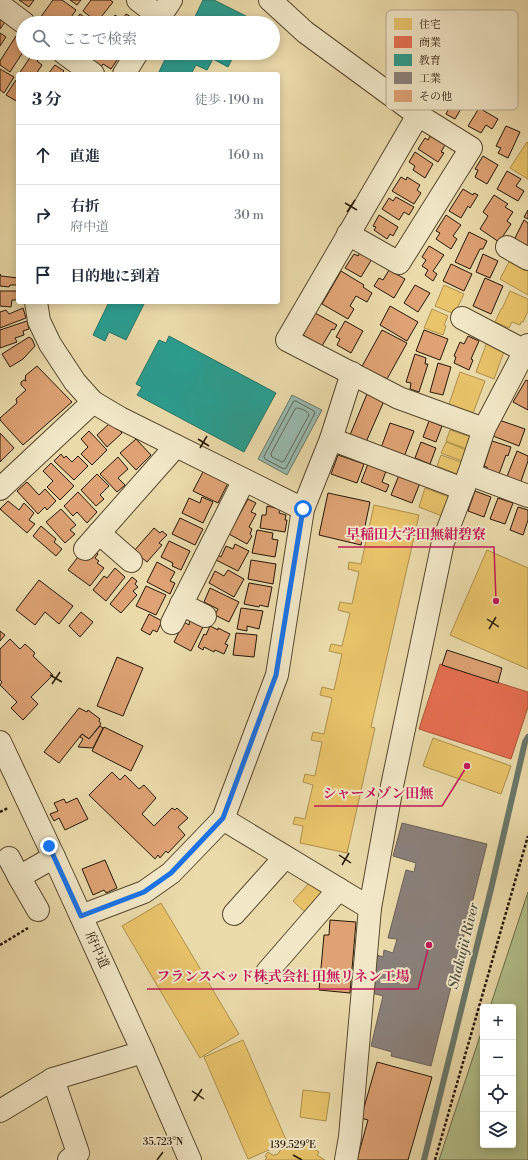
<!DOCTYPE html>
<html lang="ja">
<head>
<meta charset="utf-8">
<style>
  body { margin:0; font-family:"Libre Bodoni","Noto Serif JP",serif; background:#f2f2f3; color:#1f2937 }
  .controls { position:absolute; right:12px; bottom:12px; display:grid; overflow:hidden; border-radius:4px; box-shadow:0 2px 10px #0003 }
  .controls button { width:36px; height:36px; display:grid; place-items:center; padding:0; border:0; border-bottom:1px solid #e0e1e3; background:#fff; color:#1f2937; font:20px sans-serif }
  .stop { position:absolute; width:12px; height:12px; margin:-9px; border:3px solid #1a73e8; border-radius:50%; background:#fff }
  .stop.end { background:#1a73e8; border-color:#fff; box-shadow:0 1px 4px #0008 }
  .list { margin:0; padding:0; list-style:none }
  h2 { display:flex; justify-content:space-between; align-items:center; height:52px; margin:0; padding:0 16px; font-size:17px }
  h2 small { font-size:13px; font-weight:400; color:#747a83 }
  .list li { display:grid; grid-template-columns:26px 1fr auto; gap:12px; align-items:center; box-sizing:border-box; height:60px; padding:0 16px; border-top:1px solid #e0e1e3 }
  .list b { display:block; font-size:15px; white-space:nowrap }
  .list p { margin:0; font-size:13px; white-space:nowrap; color:#747a83 }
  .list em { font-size:13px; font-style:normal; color:#747a83 }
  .icon { flex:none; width:22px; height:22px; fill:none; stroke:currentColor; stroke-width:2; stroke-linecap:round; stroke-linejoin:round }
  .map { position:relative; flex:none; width:528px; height:1160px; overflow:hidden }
  .search { position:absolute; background:#fff; box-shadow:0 2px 10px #0003; left:16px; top:16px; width:264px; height:44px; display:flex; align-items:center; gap:10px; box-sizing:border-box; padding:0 14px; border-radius:22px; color:#747a83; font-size:15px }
  .panel { position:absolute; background:#fff; box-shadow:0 2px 10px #0003; left:16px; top:72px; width:264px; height:232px; border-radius:4px }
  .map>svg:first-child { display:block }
</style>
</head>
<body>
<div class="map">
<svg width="528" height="1160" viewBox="0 0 528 1160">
  <rect width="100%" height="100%" fill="#ebdbab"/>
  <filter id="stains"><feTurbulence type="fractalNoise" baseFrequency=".005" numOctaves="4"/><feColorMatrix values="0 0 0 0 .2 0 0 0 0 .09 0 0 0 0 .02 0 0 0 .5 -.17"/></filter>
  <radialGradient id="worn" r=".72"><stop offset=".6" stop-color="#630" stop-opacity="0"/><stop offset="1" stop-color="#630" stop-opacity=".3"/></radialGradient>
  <polygon fill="#b3c18c" stroke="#6c6c48" points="528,892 528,1160 439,1160 483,1027 483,1145 513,1145 513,1007 490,1007"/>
  <polygon fill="#99baaf" stroke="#6b796b" points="292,395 322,410 287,475 258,459"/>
  <g fill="#e9c46a" stroke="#ae904c">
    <polygon points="527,142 528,143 528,179 510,168"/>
    <polygon points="510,260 528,270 528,295 500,279"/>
    <polygon points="444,285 464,294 455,313 453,312 452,313 435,306"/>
    <polygon points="510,291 528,299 528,311 523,322 521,322 520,325 512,322 509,328 495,322 501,309 502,309"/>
    <polygon points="432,309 448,316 444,325 446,326 443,335 424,328"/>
    <polygon points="487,342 505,349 494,379 476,372"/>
    <polygon points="460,372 485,381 472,416 448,407"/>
    <polygon points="450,430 474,438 469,450 446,441"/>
    <polygon points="446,442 469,451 465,462 441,453"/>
    <polygon points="441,455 464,463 460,475 437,466"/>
    <polygon points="425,488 449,497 442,516 419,507"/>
    <polygon points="374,505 419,515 371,727 375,728 347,853 300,843 303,826 293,824 295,817 305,819 313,785 303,782 305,774 315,776 322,742 311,740 313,732 324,734 332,698 320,695 322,687 334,690 342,654 329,651 331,644 342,646 350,613 338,610 340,602 352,604 359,572 348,569 349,562 361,564"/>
    <polygon points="487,550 528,568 528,669 450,635"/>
    <polygon points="433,738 511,766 501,794 423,766"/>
    <polygon points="310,882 324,895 307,914 293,901"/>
    <polygon points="161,903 239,1034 200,1058 122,926"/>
    <polygon points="243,1040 287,1142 248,1159 204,1057"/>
    <polygon points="303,1090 330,1093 326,1121 300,1117"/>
    <polygon points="301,1141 319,1152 317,1155 325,1160 265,1160 267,1157 265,1156 268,1152 274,1156 275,1154 277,1155 282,1148 284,1149 285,1146 287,1146 288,1144 289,1145 291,1142 298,1146"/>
  </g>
  <polygon fill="#e76f51" stroke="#ad553a" points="440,664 528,692 528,707 511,759 419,729"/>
  <g fill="#2a9d8f" stroke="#297566">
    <polygon points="203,0 214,0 252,19 250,23 192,23"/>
    <polygon points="168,53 235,53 228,67 213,59 207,70 196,65 191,74 158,74"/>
    <polygon points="109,302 145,302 126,340 109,332 105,341 93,335"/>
    <polygon points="169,336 276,393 244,452 137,395 142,387 136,384 159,340 166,343"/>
  </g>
  <polygon fill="#8a817c" stroke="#6c6158" points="402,823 487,844 431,1066 391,1056 392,1052 371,1046 383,996 372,993 373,978 377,955 383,957 384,950 393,953 397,939 388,938 406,870 414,872 416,863 393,856"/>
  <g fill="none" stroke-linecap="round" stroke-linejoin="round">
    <g stroke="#60685a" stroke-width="1">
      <polygon points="294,401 296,401 314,411 315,413 286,468 284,469 265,459 264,457"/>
      <path d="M296,408C300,408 308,411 309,415L284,461L282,462L272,457L271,454Z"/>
    </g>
    <polyline stroke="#6b796b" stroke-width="6" points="424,1160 491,889 525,742 528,737"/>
  </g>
  <g fill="#dea274" stroke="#261705">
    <polygon points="19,0 34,0 29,7"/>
    <polygon points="53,0 62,0 76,10 67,23 65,23 61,21 60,23 47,23 40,18"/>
    <polygon points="70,0 81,0 77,5"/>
    <polygon points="91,0 110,0 113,2 97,22 83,11"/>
    <polygon points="80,14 92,23 73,23"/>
    <polygon points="126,14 136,20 134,23 110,23 115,15 122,20"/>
    <polygon points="0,19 5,22 0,29"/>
    <polygon points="0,33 6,37 0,46"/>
    <polygon points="18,33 23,36 23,41 18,47 23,50 23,52 10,72 0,65 0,61"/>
    <polygon points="33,53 42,53 37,61 42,65 36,74 19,74"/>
    <polygon points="94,53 122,53 111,69 103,64 100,68 89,60"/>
    <polygon points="55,65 64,71 61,74 48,74"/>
    <polygon points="0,69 14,77 4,93 0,90"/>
    <polygon points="16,80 18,81 18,102 6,95"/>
    <polygon points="448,92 465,102 455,119 446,114 448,110 440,105"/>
    <polygon points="479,108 498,119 492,129 486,125 481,133 468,126"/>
    <polygon points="506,126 520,132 508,158 498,153 501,148 496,146"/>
    <polygon points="430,136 445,145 441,152 444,153 438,162 418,149 425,138 428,140"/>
    <polygon points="415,152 433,164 425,178 413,170 415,166 409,162"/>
    <polygon points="483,156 498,165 487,184 475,177 478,170 475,169"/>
    <polygon points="507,171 521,179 516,186 524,191 518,201 497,189"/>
    <polygon points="401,177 406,180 407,177 420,185 417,190 421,193 414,204 392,191"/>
    <polygon points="463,189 473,195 474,193 478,195 470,208 468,206 461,218 449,211"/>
    <polygon points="494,195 508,204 505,207 513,212 507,221 511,224 499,242 480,229 488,216 483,212"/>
    <polygon points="396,197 414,207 409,215 404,212 399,220 382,209 389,198 393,201"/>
    <polygon points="528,210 528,219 524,217"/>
    <polygon points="379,215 398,227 393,236 390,234 387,239 374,230 376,227 373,226"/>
    <polygon points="446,215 461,225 453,236 457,239 451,249 436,239 440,233 436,231"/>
    <polygon points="524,220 528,223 528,246 525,244 523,248 513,242"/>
    <polygon points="469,232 487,241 483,249 480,249 470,269 455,262"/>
    <polygon points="429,246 444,255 433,271 437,274 433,281 425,275 428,270 422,266 426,260 422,257"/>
    <polygon points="360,252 372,259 361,277 345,268 354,254 358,256"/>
    <polygon points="483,254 498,261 490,278 476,272"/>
    <polygon points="451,264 472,274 464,291 443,281"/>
    <polygon points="389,270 405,279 394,298 374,286 379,278 383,280"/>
    <polygon points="341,271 364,285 363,287 372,293 367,302 356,296 350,306 354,309 348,319 322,304"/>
    <polygon points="0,274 1,276 18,278 18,285 10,285 9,287 0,286"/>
    <polygon points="485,278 503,286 491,314 473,306"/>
    <polygon points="415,285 430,293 418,312 404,303"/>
    <polygon points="0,291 18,291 18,300 12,300 11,307 0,306"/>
    <polygon points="390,306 418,322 407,341 380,325"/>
    <polygon points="23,308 26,318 0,328 0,312 6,310 9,314"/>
    <polygon points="315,313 337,325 334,330 332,329 322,346 303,335"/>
    <polygon points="27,321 29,329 23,331 24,335 15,338 17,342 0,348 0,330"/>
    <polygon points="345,321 363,331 351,353 337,345 340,339 336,337"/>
    <polygon points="382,330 407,343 387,379 384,377 381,381 360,370"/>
    <polygon points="424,330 448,339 440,360 416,351"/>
    <polygon points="468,336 479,341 471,359 473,360 469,370 454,363 456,357 454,356 460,342 464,344"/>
    <polygon points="29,337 32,339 35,346 23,359 10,367 2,354"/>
    <polygon points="415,354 426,358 425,364 428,364 419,392 410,389 411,383 406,382"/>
    <polygon points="438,363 451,367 443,395 430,392"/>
    <polygon points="37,366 72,402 23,445 0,420 0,418 17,403 16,399 26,390 21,385 21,382 24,380 26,381 25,378 26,377 25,376"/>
    <polygon points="526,380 528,381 528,410 513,402"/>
    <polygon points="367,394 384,401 366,442 350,435"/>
    <polygon points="499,420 525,429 519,446 493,436"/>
    <polygon points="429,421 442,426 436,442 423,437"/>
    <polygon points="111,422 122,433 107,447 97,435"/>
    <polygon points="390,423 414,431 404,457 381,448"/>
    <polygon points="89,431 107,450 92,465 81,454 88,447 81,439"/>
    <polygon points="0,433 14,448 0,462"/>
    <polygon points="136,439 151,455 136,470 120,453"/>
    <polygon points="492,441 511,447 508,456 506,455 499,474 488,470 487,467 484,466"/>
    <polygon points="421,442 436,448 430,464 415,458"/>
    <polygon points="517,451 528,456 528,461 520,484 506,479"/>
    <polygon points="61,454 64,458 66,456 72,462 78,456 88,466 74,480 54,461"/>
    <polygon points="338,455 364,464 357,483 331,474"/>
    <polygon points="118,457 128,469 118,478 125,485 117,492 100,474"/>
    <polygon points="51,463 74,486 60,500 47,487 53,481 43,471"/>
    <polygon points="368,464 386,471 382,482 389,485 386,492 361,482"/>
    <polygon points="204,470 228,483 218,503 193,491"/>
    <polygon points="97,474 109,486 100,495 104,499 96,506 81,490"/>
    <polygon points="399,475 420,483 412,503 391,495"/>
    <polygon points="27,482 39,495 45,489 56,501 47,510 45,507 38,514 17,491"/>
    <polygon points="475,491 491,497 484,517 468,511"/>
    <polygon points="78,492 97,512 87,523 77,512 73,516 64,506"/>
    <polygon points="328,493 370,502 361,545 319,535"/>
    <polygon points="202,497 213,502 203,523 182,513 189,498 200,503"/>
    <polygon points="498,498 513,503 505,524 490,519"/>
    <polygon points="248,499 256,503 251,512 256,514 249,527 252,529 250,534 252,536 247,544 229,534"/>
    <polygon points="8,501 19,510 24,503 34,513 29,520 35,524 27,533 0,509"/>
    <polygon points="267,506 280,509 279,513 286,515 285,520 287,520 285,532 260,528 262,515 266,515"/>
    <polygon points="518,507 528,510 528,520 523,535 510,530"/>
    <polygon points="61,509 76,525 70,530 75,534 65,543 46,522"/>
    <polygon points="180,518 203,529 195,545 172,534"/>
    <polygon points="41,526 56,539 54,542 62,549 56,556 33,536"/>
    <polygon points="154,528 160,533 162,531 167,535 159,543 162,545 147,562 134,551"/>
    <polygon points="257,530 273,533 272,539 278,540 275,557 252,553"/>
    <polygon points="169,541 190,551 181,570 172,566 173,563 161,557"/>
    <polygon points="235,544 249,551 238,571 216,560 218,555 221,557 226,546 233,549"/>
    <polygon points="94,550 98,554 95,558 99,561 97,563 104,568 90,586 68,570 81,553"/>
    <polygon points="251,560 276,564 273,584 248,579"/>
    <polygon points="157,562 175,572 170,581 175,583 170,594 147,582"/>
    <polygon points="115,568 125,577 106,601 93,590 104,576 107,578"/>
    <polygon points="228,570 244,579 234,597 209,583 215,571 224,576"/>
    <polygon points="132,577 137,581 135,584 138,587 133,591 137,595 121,613 110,604"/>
    <polygon points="39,580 73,606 59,624 45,612 35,625 16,610"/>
    <polygon points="249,583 272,587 268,607 260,605 259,607 244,604"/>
    <polygon points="146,586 166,595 156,615 136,606"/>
    <polygon points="210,588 239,602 229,622 215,615 218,609 204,602"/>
    <polygon points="241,608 263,611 259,629 247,626 247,631 237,629"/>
    <polygon points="81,612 93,622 80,637 69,626"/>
    <polygon points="149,614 162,621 157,632 153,630 150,635 141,630"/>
    <polygon points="190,620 203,627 191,651 174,642 184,622 189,625"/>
    <polygon points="210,626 218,630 218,628 230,634 225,644 228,645 224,654 215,650 214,652 204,647 203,650 198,647 204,634 206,635"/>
    <polygon points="0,631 5,635 0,641"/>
    <polygon points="236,633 257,635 254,657 233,655"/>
    <polygon points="10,639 20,649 25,644 35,653 33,656 53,675 31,697 38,704 23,720 11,708 17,702 0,685 2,682 0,680 0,649"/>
    <polygon points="447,650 502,668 498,683 442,665"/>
    <polygon points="117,657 143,668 123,716 97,706"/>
    <polygon points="79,708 87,712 88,710 100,719 99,721 101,724 89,739 82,734 59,763 44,752"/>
    <polygon points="100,726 103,728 93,748 78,747 83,739 80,737 82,734 89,739"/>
    <polygon points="104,727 143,746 131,771 92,751"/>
    <polygon points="112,772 120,780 125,775 139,789 144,785 156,798 142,814 154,826 172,808 175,810 177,808 188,818 178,827 185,835 168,853 166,851 160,858 158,855 155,859 89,795"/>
    <polygon points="77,798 88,819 65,830 59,818 54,821 50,814 58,811 54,803 64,799 66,803"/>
    <polygon points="105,860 117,888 106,893 104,890 93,895 82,869"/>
    <polygon points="330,920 356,922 350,993 319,990 324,935 329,935"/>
    <polygon points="377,1062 432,1077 408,1160 357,1160 368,1120 361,1118"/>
  </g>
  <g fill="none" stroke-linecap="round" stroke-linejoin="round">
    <g stroke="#57482e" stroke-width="24">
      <g id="minor">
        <polyline points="138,0 160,17"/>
        <polyline points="270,0 305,32 418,115 287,340 399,398 484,429"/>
        <polyline points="0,5 24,23"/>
        <polyline points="156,23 171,0"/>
        <polyline points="64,53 93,74"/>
        <polyline points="124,74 137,53"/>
        <polyline points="348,234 399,263 471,148 418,115"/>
        <polyline points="507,247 528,259"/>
        <polyline points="36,302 39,321 50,344 75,382 93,402 120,418 303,509"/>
        <polyline points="462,318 525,351"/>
        <polyline points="331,439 463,489"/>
        <polyline points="469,474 528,496"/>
        <polyline points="0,489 93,402"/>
        <polyline points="99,533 131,561"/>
        <polyline points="85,549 176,446"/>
        <polyline points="181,604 205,616"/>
        <polyline points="172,623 244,480"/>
        <polyline points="0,742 54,857 143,1052 190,1160"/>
        <polyline points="223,819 370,908"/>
        <polyline points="9,858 19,877"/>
        <polyline points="38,910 19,877 54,857"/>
        <polyline points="234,914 285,857"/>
        <polyline points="81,916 144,892 171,873 223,819 277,675 303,509 331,439 352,373"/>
        <polyline points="267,972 339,889"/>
        <polyline points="53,1079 78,1153 69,1160"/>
        <polyline points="0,1111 53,1079 143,1052"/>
        <polyline points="346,1160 350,1137 370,908 392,786 443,542 469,474 484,429 528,345"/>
      </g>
    </g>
    <g stroke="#261705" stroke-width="2.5" stroke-dasharray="3 2" stroke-linecap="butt">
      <polyline points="0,812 8,808"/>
      <polyline points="0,945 28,928"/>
      <polyline points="435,1160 528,836"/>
    </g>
    <use href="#minor" stroke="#f2e8c8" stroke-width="22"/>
  </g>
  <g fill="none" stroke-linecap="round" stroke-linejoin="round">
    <polyline stroke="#1a73e8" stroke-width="5" points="49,846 81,916 144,892 171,873 223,818 276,675 303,509"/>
  </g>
  <path fill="none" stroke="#261705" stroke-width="1.5" d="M345,203L357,210M347,212L355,200M198,439L209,446M200,448L207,436M487,619L499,627M489,629L496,617M50,675L62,682M52,684L60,672M339,855L351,863M342,865L349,853M192,1091L204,1099M194,1101L202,1089M293,1155L302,1160M157,1160L163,1152"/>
  <g text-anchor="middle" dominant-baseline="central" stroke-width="4" stroke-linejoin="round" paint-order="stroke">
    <g font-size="13" fill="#261705" stroke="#f2e8c8">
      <text transform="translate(97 950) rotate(65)">府中道</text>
    </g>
    <g font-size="14" font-style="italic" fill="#4e5040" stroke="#f2e8c8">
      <text transform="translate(464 946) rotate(-76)">Shakujii River</text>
    </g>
  </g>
  <rect x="386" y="10" width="132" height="100" rx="6" fill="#f2e8c8" stroke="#b5a98e" stroke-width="1"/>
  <rect x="394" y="18" width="18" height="12" fill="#e9c46a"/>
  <rect x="394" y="36" width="18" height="12" fill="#e76f51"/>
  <rect x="394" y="54" width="18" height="12" fill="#2a9d8f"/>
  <rect x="394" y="72" width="18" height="12" fill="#8a817c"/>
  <rect x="394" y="90" width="18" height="12" fill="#dea274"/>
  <g font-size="11" fill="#261705">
    <text x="419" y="28">住宅</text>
    <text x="419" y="46">商業</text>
    <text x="419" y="64">教育</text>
    <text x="419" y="82">工業</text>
    <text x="419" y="100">その他</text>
  </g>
  <g font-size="10" text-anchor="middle" fill="#261705" stroke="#f2e8c8" stroke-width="4" stroke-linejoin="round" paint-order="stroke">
    <text x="163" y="1145">35.723°N</text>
    <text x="293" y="1148">139.529°E</text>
  </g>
  <path fill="none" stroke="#c2185b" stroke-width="1.5" d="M496 601L494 547H338M467 766L442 806H314M429 945L418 989H147"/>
  <g fill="#c2185b" stroke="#f2e8c8" stroke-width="1.5">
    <circle cx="496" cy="601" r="4"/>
    <circle cx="467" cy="766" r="4"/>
    <circle cx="429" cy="945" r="4"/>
  </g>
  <g font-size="14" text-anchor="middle" font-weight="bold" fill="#c2185b" stroke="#f2e8c8" stroke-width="4" stroke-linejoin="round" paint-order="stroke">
    <text x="416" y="539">早稲田大学田無紺碧寮</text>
    <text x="378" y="798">シャーメゾン田無</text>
    <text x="283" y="981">フランスベッド株式会社 田無リネン工場</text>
  </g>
  <rect width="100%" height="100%" filter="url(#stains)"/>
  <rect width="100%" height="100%" fill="url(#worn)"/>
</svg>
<div class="controls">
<button>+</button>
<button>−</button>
<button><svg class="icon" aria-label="locate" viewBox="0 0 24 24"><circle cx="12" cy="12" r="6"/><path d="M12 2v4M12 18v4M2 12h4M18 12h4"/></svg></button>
<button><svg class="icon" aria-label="layers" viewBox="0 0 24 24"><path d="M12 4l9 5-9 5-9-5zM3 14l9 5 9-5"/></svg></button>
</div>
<div class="stop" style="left:303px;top:509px"></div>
<div class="stop end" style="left:49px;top:846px"></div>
<div class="search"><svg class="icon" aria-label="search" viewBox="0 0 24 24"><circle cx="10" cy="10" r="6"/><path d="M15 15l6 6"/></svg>ここで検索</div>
<section class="panel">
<h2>3 分<small>徒歩 · 190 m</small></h2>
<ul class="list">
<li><svg class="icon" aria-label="ahead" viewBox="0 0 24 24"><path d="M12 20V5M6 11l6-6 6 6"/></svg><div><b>直進</b></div><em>160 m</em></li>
<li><svg class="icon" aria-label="right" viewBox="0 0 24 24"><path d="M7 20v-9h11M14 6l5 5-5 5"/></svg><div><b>右折</b><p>府中道</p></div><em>30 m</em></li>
<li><svg class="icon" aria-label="arrive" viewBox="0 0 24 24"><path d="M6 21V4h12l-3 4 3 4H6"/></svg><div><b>目的地に到着</b></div></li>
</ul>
</section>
</div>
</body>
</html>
